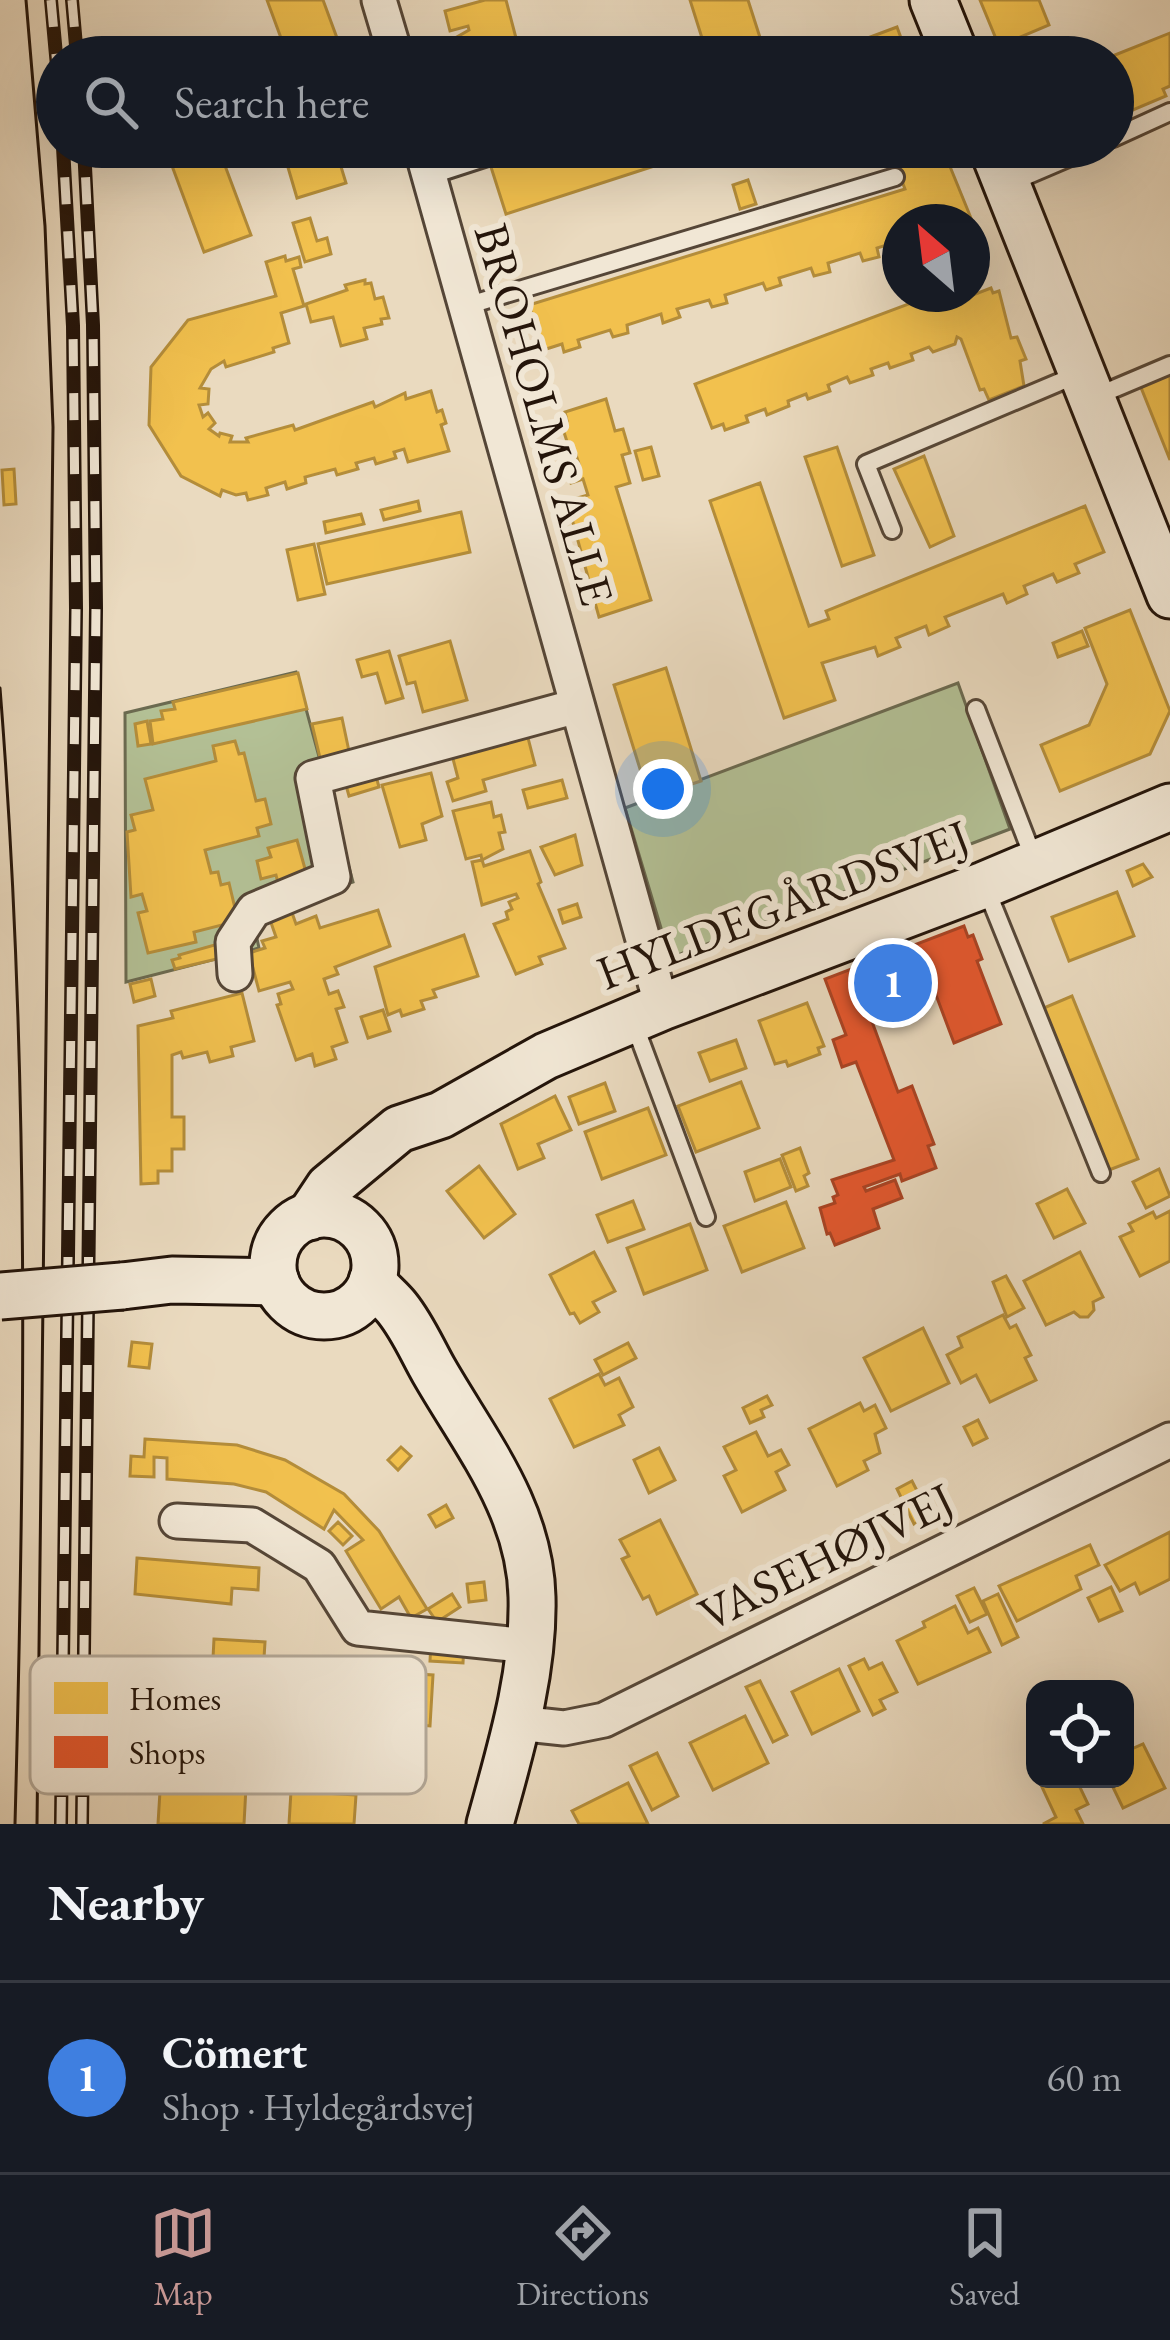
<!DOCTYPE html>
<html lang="en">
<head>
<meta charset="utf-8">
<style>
  body { margin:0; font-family:"EB Garamond",serif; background:#242831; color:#f1f3f6 }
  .controls { position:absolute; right:36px; bottom:36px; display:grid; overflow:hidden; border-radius:24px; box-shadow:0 12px 48px #0002 }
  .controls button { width:108px; height:108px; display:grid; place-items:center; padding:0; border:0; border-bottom:3px solid #363941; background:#171b24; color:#f1f3f6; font:60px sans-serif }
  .compass { position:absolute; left:882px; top:204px; width:108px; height:108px; border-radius:50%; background:#171b24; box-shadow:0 12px 48px #0002; rotate:332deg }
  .you { position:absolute; left:663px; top:789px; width:42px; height:42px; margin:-30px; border:9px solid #fff; border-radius:50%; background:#1a73e8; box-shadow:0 0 0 18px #1a73e833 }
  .badge { display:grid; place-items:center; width:78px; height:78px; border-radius:50%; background:#c59692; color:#fff; font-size:39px; font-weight:700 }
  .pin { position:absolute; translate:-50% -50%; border:6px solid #fff; box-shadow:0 3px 12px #0006 }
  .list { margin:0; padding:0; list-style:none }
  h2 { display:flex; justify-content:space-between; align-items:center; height:156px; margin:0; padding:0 48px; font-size:51px }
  h2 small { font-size:39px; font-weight:400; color:#9ea1a6 }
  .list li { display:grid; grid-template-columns:78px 1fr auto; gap:36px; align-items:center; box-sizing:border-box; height:192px; padding:0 48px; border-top:3px solid #363941 }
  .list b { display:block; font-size:45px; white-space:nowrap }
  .list p { margin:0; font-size:39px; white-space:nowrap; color:#9ea1a6 }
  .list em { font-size:39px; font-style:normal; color:#9ea1a6 }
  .icon { flex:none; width:66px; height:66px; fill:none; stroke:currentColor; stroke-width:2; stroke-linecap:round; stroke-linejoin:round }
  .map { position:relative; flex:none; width:1170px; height:1824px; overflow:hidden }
  .search { position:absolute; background:#171b24; box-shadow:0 12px 48px #0002; left:36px; right:36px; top:36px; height:132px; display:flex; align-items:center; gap:30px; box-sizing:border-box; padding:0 42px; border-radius:66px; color:#9ea1a6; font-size:45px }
  .sheet { height:348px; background:#171b24 }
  nav { display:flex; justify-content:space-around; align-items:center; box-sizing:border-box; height:168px; border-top:3px solid #363941; background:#171b24; font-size:33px; color:#9ea1a6 }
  nav a { display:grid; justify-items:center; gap:6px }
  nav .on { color:#c59692 }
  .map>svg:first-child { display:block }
</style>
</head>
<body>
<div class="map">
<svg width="1170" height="1824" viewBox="0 0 1170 1824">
  <rect width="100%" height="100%" fill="#eadabf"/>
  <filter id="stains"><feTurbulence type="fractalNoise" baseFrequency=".00167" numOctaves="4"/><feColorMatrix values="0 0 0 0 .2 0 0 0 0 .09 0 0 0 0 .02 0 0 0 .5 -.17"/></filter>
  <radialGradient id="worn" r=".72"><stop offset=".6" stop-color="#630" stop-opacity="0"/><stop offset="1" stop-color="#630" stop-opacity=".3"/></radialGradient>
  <g fill="#b3c095" stroke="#6b6a50" stroke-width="3">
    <polygon points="296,672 353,882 252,916 259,948 126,982 125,713"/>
    <polygon points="958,683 1010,829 670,958 625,808"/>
  </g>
  <g fill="#f2c14e" stroke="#b48d3a" stroke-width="3">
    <polygon points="267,0 323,0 344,57 288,57"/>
    <polygon points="485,0 506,0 521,57 465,57 473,52 472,47 461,47 457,37 469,30 468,26 450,31 445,11"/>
    <polygon points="690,0 748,0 764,50 749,57 708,57"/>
    <polygon points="980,0 1039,0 1049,25 999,46"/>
    <polygon points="897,27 908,57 817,57"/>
    <polygon points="1170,33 1170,86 1163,89 1166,96 1114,118 1113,57 1110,57"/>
    <polygon points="1060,41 1066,57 1020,57"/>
    <polygon points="165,147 218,147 251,235 204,252"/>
    <polygon points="282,147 335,147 346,183 297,198"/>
    <polygon points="541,147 713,147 506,214 490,164"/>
    <polygon points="889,147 942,147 971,218 960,222 900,222 900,241 877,248 879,257 863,261 860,253 828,263 830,272 814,276 811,268 779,278 781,285 766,290 763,283 725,295 727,303 712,307 709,300 677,309 680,317 663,323 661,314 627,325 628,333 613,337 610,330 578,340 580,347 564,352 562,344 543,350 529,305 905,189"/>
    <polygon points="748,180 756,204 740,209 733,185"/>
    <polygon points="310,218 317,241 327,238 331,254 305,262 293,223"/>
    <polygon points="285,256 286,261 299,257 301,267 293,269 304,306 281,313 289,343 273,348 274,352 226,367 224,361 211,369 200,388 209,389 208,404 199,405 203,417 208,413 215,423 209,429 219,436 220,433 232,436 230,442 248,442 246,438 293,425 295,430 373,402 375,407 405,393 406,399 431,391 437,412 442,410 446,423 441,425 449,451 408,462 404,449 394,452 396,458 376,464 374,458 356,463 358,469 337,475 335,469 305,477 306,483 287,489 285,482 266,488 268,495 248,500 246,493 236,495 222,490 220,496 181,476 149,425 151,367 188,320 276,296 266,262"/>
    <polygon points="365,280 365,284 371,283 375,299 383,297 389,318 381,319 382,324 364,328 367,339 341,346 333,317 311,322 306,304 347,290 345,285"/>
    <polygon points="991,288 993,293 999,291 1011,338 1017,337 1026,359 1020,361 1024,386 989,400 984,389 980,390 961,339 957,337 955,344 933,352 929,347 911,354 913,360 890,368 888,363 871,369 873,375 850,383 847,377 828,385 830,391 808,399 806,394 788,401 789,406 767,415 765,409 746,416 748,422 725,430 723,424 712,428 695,384 935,294 960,300"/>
    <polygon points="1170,372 1170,460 1140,385"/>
    <polygon points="606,399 615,431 623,429 630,453 622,455 630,483 616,487 651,600 599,617 567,501 588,495 583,479 571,483 567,469 579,464 575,452 571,454 561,423 567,421 565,412"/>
    <polygon points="651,447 659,476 643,480 635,451"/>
    <polygon points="837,447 874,555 842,566 805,457"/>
    <polygon points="924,456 954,536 930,547 894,469"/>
    <polygon points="14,469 16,504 4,505 2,470"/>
    <polygon points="760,483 809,626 829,619 826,611 1085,506 1104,552 1075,564 1079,573 1057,582 1053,574 1024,586 1027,594 1007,603 1003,594 945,617 949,626 929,635 926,626 896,638 900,647 878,656 875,647 822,663 835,700 784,718 710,501"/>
    <polygon points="418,501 420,511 384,520 381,510"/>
    <polygon points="461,512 470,552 327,584 318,544"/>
    <polygon points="361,514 364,524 326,533 324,522"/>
    <polygon points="314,544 325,594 298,600 287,550"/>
    <polygon points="1130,610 1170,711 1150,754 1060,791 1041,745 1089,725 1107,684 1085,628"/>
    <polygon points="1082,631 1088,646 1058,657 1053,643"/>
    <polygon points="450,641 467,700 423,712 415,682 407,684 399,656"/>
    <polygon points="389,651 403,698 386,703 377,673 362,677 357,660"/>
    <polygon points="666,668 701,781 649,798 614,685"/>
    <polygon points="298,673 307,709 153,744 150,721 163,719 161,711 175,709 173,702"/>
    <polygon points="342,718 350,756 321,762 312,724"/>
    <polygon points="147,721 151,744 138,746 135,724"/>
    <polygon points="527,734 535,765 483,780 486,791 453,801 447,782 458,778 452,755"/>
    <polygon points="235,741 239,754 244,753 256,801 265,799 271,824 257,828 259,836 205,850 211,873 218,872 221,885 229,883 238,921 194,932 196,942 148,953 138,913 147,911 142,894 131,897 127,832 135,830 131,815 153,810 145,779 216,761 213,746"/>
    <polygon points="374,769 379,787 349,796 344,778"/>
    <polygon points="431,773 442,816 422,824 426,840 400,847 382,785"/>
    <polygon points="562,780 567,798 528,808 523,790"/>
    <polygon points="491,802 494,817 501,815 505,832 499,833 503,849 482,860 481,855 466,859 453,811"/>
    <polygon points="575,835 582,865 555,875 541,847"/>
    <polygon points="297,840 307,876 278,883 276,875 261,879 257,861 271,857 268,848"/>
    <polygon points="530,851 541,882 538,884 565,948 539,957 542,964 516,974 494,924 508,919 506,912 512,909 509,902 518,898 516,894 482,905 472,862 482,860 484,866"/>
    <polygon points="1143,864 1152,877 1133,886 1127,871"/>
    <polygon points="1117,892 1134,936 1069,961 1052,917"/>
    <polygon points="577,904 581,917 563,923 559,910"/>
    <polygon points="290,907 296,924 316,916 320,928 378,910 390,946 335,967 338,974 324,979 329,994 338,991 344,1007 336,1009 347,1042 332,1047 336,1059 315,1066 312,1054 296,1060 277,1005 281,1004 278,994 293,989 290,982 259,991 249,953 265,948 262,941 276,937 268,914"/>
    <polygon points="464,935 478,976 433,990 436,997 421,1001 424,1009 402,1016 400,1010 388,1015 375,967"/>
    <polygon points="225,942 229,956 175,969 172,960 180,958 179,955"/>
    <polygon points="151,979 155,996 134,1002 130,984"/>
    <polygon points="242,993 254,1041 231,1047 233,1056 210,1062 207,1052 183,1058 181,1052 172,1055 172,1117 184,1117 184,1149 172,1149 172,1171 158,1171 158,1183 141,1184 138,1026 173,1018 171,1011"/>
    <polygon points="1072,996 1138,1159 1109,1170 1059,1046 1056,1048 1039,1010"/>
    <polygon points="807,1003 824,1046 818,1048 820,1054 788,1066 786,1061 775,1064 759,1021"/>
    <polygon points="383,1010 390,1031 368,1038 361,1017"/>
    <polygon points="736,1040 746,1068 710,1081 699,1053"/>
    <polygon points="741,1082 759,1128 696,1152 678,1106"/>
    <polygon points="605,1083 615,1111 579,1124 569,1097"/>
    <polygon points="555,1096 571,1130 538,1144 544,1158 518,1169 501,1124"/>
    <polygon points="648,1108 666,1155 602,1179 585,1132"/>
    <polygon points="800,1148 809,1173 804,1176 808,1186 796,1191 782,1155"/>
    <polygon points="780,1159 791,1187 755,1201 745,1172"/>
    <polygon points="479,1166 515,1214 484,1238 447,1191"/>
    <polygon points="1159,1169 1170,1196 1146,1208 1133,1182"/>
    <polygon points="1067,1189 1085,1223 1054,1238 1037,1204"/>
    <polygon points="633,1201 644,1229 608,1242 597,1215"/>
    <polygon points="786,1202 804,1248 742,1272 724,1226"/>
    <polygon points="1170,1211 1170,1261 1140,1276 1120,1237 1133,1231 1129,1224 1153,1212 1156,1218"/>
    <polygon points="690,1224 707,1270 644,1294 627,1248"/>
    <polygon points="594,1252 615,1291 593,1302 599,1312 580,1323 574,1313 570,1314 550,1275"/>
    <polygon points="1080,1252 1103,1297 1093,1302 1094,1310 1088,1317 1080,1317 1074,1312 1046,1325 1024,1281"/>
    <polygon points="1006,1276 1024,1308 1007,1317 993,1282"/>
    <polygon points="1003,1315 1010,1328 1016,1325 1031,1355 1025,1358 1036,1380 990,1402 976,1375 961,1383 947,1355 962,1347 958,1337"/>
    <polygon points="923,1328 949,1383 891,1411 864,1358"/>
    <polygon points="132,1342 152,1344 149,1368 129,1366"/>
    <polygon points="628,1343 636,1358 603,1375 595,1360"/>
    <polygon points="599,1374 605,1385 619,1378 633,1407 619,1415 624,1425 574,1447 550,1399"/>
    <polygon points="767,1396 772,1405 761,1410 764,1417 750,1423 743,1408"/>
    <polygon points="860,1403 864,1411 875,1405 886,1428 875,1434 880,1453 864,1461 868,1470 837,1486 809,1429"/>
    <polygon points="978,1420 987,1438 973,1445 964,1427"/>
    <polygon points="756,1432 768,1456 781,1450 789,1465 776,1472 785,1490 742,1512 724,1476 736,1470 724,1447"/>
    <polygon points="145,1439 237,1445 285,1460 344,1494 379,1531 427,1609 411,1618 399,1597 381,1609 346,1551 363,1540 334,1510 324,1529 266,1492 234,1484 167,1479 167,1458 154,1457 154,1477 130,1476 131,1456 144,1457"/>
    <polygon points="401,1447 411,1456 398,1470 388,1460"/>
    <polygon points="659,1448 675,1480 649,1493 634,1460"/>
    <polygon points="912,1481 930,1516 914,1524 897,1489"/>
    <polygon points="446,1505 453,1518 436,1527 429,1515"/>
    <polygon points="660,1520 697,1594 657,1614 649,1596 643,1599 622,1559 629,1556 620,1540"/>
    <polygon points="338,1522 352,1536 343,1545 329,1531"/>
    <polygon points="1170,1532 1170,1579 1140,1594 1135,1583 1120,1591 1105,1565"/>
    <polygon points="1090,1545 1099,1565 1076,1576 1081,1589 1017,1621 999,1586"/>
    <polygon points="137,1558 259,1568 258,1590 232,1588 231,1604 135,1594"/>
    <polygon points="484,1582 486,1600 469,1602 467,1584"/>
    <polygon points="1111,1587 1122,1611 1099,1621 1088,1598"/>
    <polygon points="974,1588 987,1614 970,1622 957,1596"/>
    <polygon points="452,1594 460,1607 437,1622 428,1609"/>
    <polygon points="998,1594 1018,1637 1002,1645 983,1601"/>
    <polygon points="955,1606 968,1633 978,1628 990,1652 918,1684 897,1641 925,1627 923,1622"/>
    <polygon points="214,1639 265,1642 259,1738 254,1737 253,1760 199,1755 195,1758 194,1774 203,1774 203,1785 246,1787 244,1824 158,1824 161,1775 132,1773 133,1755 124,1754 125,1737 163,1739 163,1732 235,1740 235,1736 209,1734"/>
    <polygon points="431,1642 464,1644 463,1663 430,1661"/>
    <polygon points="864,1659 869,1669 882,1663 897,1692 880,1700 885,1709 873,1715 849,1666"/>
    <polygon points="839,1669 859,1711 812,1734 792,1692"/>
    <polygon points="368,1671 433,1675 430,1726 364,1721"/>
    <polygon points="760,1681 787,1735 773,1742 746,1687"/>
    <polygon points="745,1716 768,1763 713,1790 690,1743"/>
    <polygon points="1143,1744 1165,1788 1123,1808 1109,1779 1125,1779 1125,1752"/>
    <polygon points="657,1753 678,1796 652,1810 630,1766"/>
    <polygon points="1052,1779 1076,1779 1088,1804 1076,1810 1083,1824 1043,1824 1056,1817 1041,1785"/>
    <polygon points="628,1783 648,1824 579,1824 572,1811"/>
    <polygon points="291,1791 356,1795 354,1824 289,1824"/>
  </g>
  <polygon fill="#e4572e" stroke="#aa4323" stroke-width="3" points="964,926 968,937 973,935 982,959 977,961 1001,1024 954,1043 936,995 871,1019 898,1092 912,1086 934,1144 928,1146 936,1168 902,1181 900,1174 864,1187 866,1191 895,1180 902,1198 873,1209 879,1228 835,1245 830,1233 827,1234 820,1208 835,1203 833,1197 838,1195 832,1180 894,1160 856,1062 842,1067 833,1040 846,1035 825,979"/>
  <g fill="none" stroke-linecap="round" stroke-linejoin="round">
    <g stroke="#554637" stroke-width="22">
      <g id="lane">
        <polyline points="1113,138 1170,112"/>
        <polyline points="429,176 518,147"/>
        <polyline points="1012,182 1094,147"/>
        <polyline points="466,306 895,177"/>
        <polyline points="1092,398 1170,365"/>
        <polyline points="892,530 866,464 1081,373"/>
        <polyline points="976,709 1034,859"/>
        <polyline points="985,886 1101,1173"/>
        <polyline points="633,1021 706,1217"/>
      </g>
    </g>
    <g stroke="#554637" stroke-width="39">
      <g id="street">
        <polyline points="379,0 396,57"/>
        <polyline points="421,147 662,1007"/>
        <polyline points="235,974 233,942 254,910 333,877 313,778 577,706"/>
        <polyline points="177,1521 252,1525 319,1566 358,1628 529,1646"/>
        <polyline points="517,1723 564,1728 604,1720 1170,1440"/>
      </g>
    </g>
    <g stroke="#23140a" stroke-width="51">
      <g id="secondary">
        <polyline points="933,0 956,57"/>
        <polyline points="992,147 1170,595"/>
        <circle cx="324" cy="1265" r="51"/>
        <polyline points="309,1217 329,1187 399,1129 441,1115 546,1056 662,1007 984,885 1170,807"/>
        <path d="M372,1281C379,1291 389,1298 397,1308C413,1328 422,1350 434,1371C476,1444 530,1509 532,1597C534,1674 510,1751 490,1824"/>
        <polyline points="122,1286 172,1280 276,1282"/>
      </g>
    </g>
    <use href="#lane" stroke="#f1e7d5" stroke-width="16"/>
    <use href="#street" stroke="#f1e7d5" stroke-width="33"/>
    <use href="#secondary" stroke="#f1e7d5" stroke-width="45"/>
    <g stroke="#23140a" stroke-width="3">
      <polyline points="26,0 45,226 53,427 37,1824"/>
      <path d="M0,688C30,1067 25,1445 15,1824"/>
    </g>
    <g stroke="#23140a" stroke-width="14">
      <g id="rail">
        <polyline points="51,0 57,66"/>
        <polyline points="72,0 77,57"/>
        <polyline points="61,1824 76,609 73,326 63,147"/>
        <polyline points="82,1824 96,608 93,325 84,147"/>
      </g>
    </g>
    <use href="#rail" stroke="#f1e7d5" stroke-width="9" stroke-dasharray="27" stroke-linecap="butt"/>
    <g stroke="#23140a" stroke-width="51" stroke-linecap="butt">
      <polyline id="secondary-bridge" points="0,1296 122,1286"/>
    </g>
    <use href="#secondary-bridge" stroke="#f1e7d5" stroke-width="45"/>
  </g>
  <g text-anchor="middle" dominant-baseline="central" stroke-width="12" stroke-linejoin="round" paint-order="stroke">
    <g font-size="48" fill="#23140a" stroke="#f1e7d5">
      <text transform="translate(545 414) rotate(74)">BROHOLMS ALLE</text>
      <text transform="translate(783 904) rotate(-21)">HYLDEGÅRDSVEJ</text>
      <text transform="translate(826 1556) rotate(-26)">VASEHØJVEJ</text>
    </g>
  </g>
  <rect x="30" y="1656" width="396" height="138" rx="18" fill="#f1e7d5" stroke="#b3a898" stroke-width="3"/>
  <rect x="54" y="1682" width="54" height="32" fill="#f2c14e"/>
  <rect x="54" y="1736" width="54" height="32" fill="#e4572e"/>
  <g font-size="33" fill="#23140a">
    <text x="129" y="1710">Homes</text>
    <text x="129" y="1764">Shops</text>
  </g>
  <rect width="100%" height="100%" filter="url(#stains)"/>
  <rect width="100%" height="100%" fill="url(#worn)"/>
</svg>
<div class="controls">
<button><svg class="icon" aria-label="locate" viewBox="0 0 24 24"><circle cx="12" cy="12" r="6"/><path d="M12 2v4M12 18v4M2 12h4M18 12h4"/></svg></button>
</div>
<svg class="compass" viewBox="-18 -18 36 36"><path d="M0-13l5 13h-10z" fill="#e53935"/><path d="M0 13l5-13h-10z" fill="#9ea1a6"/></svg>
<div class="you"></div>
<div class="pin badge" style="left:893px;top:983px;background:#3f7fe0">1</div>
<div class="search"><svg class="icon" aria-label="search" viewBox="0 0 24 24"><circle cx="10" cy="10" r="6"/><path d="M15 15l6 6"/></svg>Search here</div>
</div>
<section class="sheet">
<h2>Nearby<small></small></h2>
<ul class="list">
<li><span class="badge" style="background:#3f7fe0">1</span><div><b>Cömert</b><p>Shop · Hyldegårdsvej</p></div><em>60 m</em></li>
</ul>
</section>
<nav>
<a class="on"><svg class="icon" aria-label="map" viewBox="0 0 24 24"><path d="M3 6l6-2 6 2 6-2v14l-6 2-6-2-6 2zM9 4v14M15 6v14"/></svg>Map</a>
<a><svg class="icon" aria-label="directions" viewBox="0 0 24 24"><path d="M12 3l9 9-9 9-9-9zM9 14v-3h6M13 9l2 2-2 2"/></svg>Directions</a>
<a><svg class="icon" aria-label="saved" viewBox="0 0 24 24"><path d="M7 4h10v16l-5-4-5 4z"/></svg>Saved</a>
</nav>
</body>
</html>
